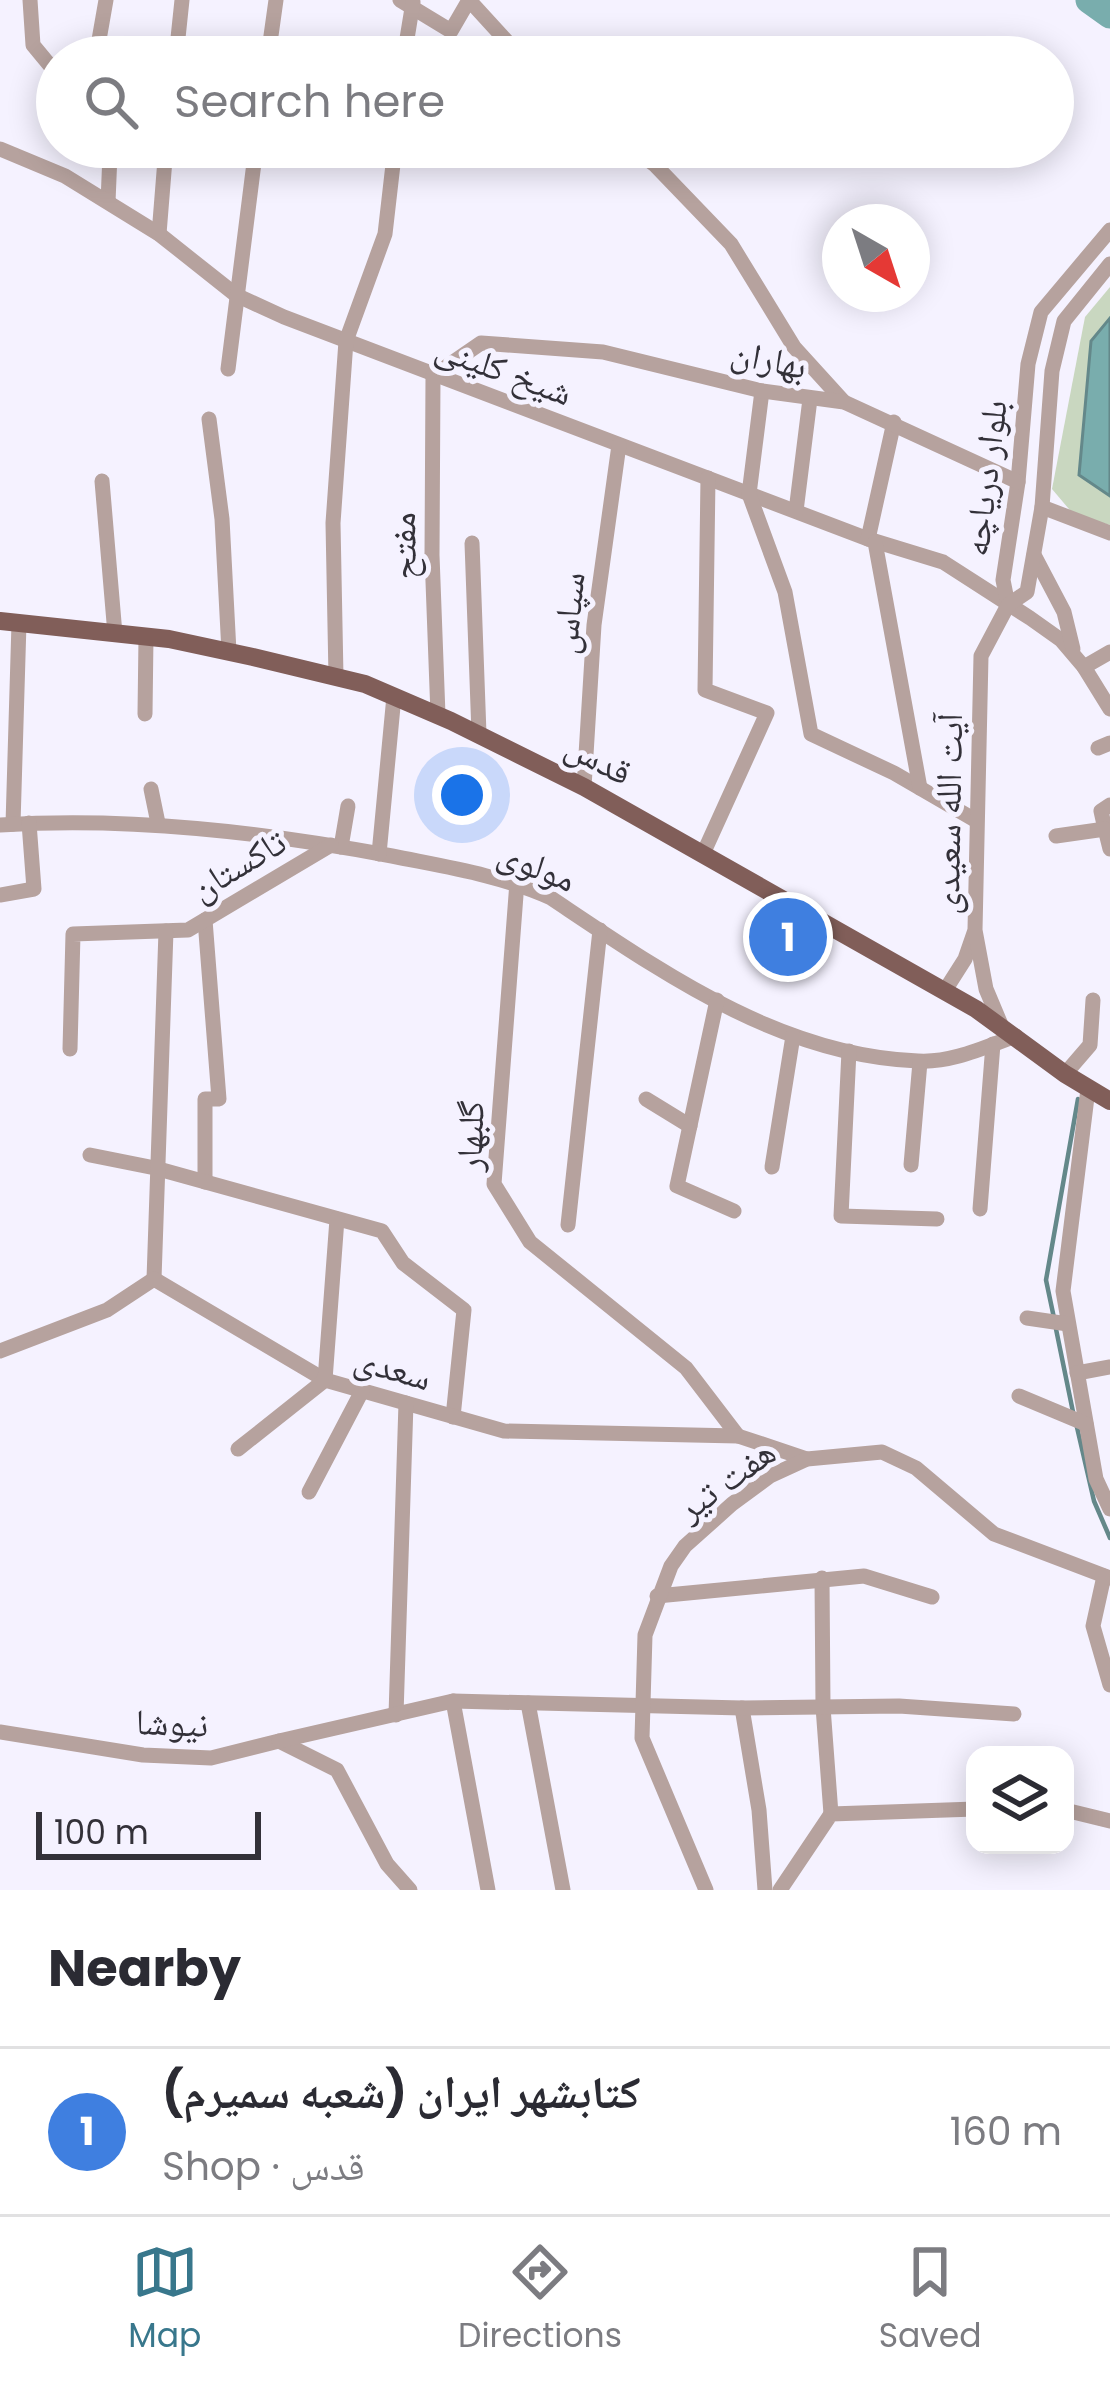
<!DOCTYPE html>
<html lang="en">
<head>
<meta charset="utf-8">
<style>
  body { margin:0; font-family:Poppins,"Noto Naskh Arabic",sans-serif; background:#f2f2f3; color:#2b2b33 }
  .controls { position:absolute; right:36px; bottom:36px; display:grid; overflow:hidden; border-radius:24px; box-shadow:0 6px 30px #0003 }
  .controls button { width:108px; height:108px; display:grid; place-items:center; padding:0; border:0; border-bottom:3px solid #e1e1e2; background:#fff; color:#2b2b33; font:60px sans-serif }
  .compass { position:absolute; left:822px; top:204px; width:108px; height:108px; border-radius:50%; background:#fff; box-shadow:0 6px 30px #0003; rotate:141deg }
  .scale { position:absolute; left:36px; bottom:30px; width:225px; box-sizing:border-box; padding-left:12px; border:6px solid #333139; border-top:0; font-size:33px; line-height:42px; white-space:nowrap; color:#333139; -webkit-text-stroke:9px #f5f2ff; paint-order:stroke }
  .you { position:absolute; left:462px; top:795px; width:42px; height:42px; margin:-30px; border:9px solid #fff; border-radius:50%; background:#1a73e8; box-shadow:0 0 0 18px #1a73e833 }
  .badge { display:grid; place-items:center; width:78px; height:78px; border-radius:50%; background:#38778c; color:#fff; font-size:39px; font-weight:700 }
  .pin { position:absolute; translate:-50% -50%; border:6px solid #fff; box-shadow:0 3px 12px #0006 }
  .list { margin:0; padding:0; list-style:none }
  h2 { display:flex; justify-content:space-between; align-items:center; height:156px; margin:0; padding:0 48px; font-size:51px }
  h2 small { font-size:39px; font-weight:400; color:#7c7c81 }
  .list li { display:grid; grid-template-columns:78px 1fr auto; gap:36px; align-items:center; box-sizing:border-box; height:168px; padding:0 48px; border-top:3px solid #e1e1e2 }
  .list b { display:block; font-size:45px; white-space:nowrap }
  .list p { margin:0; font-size:39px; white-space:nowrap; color:#7c7c81 }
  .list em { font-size:39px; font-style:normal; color:#7c7c81 }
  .icon { flex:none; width:66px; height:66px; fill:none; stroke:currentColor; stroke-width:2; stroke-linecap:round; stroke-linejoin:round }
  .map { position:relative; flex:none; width:1110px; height:1890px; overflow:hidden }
  .search { position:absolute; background:#fff; box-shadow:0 6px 30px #0003; left:36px; right:36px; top:36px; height:132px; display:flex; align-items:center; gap:30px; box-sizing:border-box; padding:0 42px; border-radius:66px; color:#7c7c81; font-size:45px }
  .sheet { height:324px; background:#fff }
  nav { display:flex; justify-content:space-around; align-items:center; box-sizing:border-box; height:168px; border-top:3px solid #e1e1e2; background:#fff; font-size:33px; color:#7c7c81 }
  nav a { display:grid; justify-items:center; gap:6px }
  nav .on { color:#38778c }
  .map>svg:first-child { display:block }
</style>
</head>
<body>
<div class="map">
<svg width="1110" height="1890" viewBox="0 0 1110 1890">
  <rect width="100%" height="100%" fill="#f5f2ff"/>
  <polygon fill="#c9d7c0" points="1110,287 1110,525 1074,515 1052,489 1085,317"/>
  <polygon fill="#79adad" stroke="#64888a" stroke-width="3" points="1110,318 1110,496 1079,475 1091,341"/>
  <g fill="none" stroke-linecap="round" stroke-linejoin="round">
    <g stroke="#64888a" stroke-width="4.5">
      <polyline points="1054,1318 1046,1280 1078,1099"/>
      <polyline points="1056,1329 1073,1412"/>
      <polyline points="1076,1423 1094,1501 1110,1538"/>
    </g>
    <polyline stroke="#79adad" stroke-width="27" points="1089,0 1110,15"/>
    <g stroke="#b6a29e" stroke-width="15">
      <polyline points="30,0 33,45 57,74"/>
      <polyline points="400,0 451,31 469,0 521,57"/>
      <polyline points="96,57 106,0"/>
      <polyline points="176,57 182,0"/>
      <polyline points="268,57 276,0"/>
      <polyline points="404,57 413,2"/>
      <polyline points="106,147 110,154 108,202"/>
      <polyline points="631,147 655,165 731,244 794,347 844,402"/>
      <polyline points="0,149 65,176 159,234 236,295 284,317 868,539 943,562 1030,618 1061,640 1084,667 1110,709"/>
      <polyline points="159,234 166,147"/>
      <polyline points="228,369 256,147"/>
      <polyline points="762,391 749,494 785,592 811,734 894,773 975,820"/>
      <polyline points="209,419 222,519 229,652"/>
      <polyline points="102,481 115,634"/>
      <polyline points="1042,507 1110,533"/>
      <polyline points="796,511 810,399"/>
      <polyline points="868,539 894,422"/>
      <polyline points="875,542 920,788"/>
      <polyline points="472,543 479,734"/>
      <polyline points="1034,555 1064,612 1073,649"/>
      <polyline points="1008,605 1003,580 1018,482 1028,364 1041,312 1110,230"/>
      <polyline points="1084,667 1110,652"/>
      <polyline points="336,677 333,523 346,341 385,234 395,147"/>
      <polyline points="145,714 146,637"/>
      <polyline points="438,715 432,555 433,376 481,343 603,352 762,391 844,402 1018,482"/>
      <polyline points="1098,748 1110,743"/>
      <polyline points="584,787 594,625 619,445"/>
      <polyline points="151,789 158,823"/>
      <polyline points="13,824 19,623"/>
      <path d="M0,825C132,817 262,832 392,856C446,867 500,875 551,898C662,972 780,1056 918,1061C952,1063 985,1047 1016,1036"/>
      <polyline points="1105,829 1101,811 1110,805"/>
      <polyline points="1056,836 1105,829 1110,849"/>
      <polyline points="341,847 348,806"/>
      <polyline points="379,854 394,696"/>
      <polyline points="703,854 767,713 705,690 708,478"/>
      <polyline points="517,882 494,1184 530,1242 686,1368 738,1436"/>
      <polyline points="0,895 34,889 29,823"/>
      <polyline points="205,920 219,1099 205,1099 205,1182"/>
      <polyline points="944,992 965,959 974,933"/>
      <polyline points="717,1000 677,1186 734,1211"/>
      <polyline points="1002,1027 986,989 975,930 981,656 1008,605 1027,592 1042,507 1052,371 1064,321 1110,264"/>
      <polyline points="70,1049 73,934 188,930 331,845"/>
      <polyline points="849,1051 841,1216 937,1219"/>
      <polyline points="1065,1074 1090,1045 1093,1000"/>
      <polyline points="1088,1089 1063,1291 1096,1479 1110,1509"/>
      <polyline points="646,1099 690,1126"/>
      <polyline points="90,1155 155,1168 382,1231 403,1263 464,1310 453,1417"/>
      <polyline points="911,1165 920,1062"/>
      <polyline points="772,1167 793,1036"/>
      <polyline points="980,1209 993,1044"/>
      <polyline points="568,1225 600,930"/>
      <polyline points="154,1279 166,931"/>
      <polyline points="1027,1318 1068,1324"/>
      <polyline points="0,1351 107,1310 154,1279 325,1380 504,1431 738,1436 807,1459"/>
      <polyline points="1077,1373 1110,1367"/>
      <polyline points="1019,1396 1086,1424"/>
      <polyline points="238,1449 325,1380 337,1219"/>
      <polyline points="309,1492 362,1391"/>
      <polyline points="1104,1576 1093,1626 1110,1685"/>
      <polyline points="822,1578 823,1707 831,1814"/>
      <polyline points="657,1596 864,1576 932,1597"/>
      <polyline points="453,1701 488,1890"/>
      <polyline points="528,1703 563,1890"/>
      <polyline points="742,1708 759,1810 765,1890"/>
      <polyline points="396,1715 406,1403"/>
      <polyline points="0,1732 143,1755 211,1758 279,1741 337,1770 387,1864 410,1890"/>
      <polyline points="279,1741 453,1701 742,1708 899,1706 1014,1714"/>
      <polyline points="1065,1810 1110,1821"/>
      <polyline points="706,1890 642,1738 645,1635 671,1566 685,1546 732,1504 770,1476 807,1459 882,1452 916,1468 994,1534 1110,1578"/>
      <polyline points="780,1890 831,1814 975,1809"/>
    </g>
    <polyline stroke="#815e59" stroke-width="18" points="0,621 169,639 253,657 365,684 451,721 584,787 976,1009 1065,1074 1110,1101"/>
  </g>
  <g text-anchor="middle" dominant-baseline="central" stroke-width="10" stroke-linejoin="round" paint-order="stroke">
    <g font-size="36" fill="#333139" stroke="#f5f2ff">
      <text transform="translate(769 359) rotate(12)">بهاران</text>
      <text transform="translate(504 370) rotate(20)">شیخ کلینی</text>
      <text transform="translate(985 478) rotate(-83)">بلوار دریاچه</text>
      <text transform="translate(403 546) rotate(-91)">مفتح</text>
      <text transform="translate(568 613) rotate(-84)">سپاس</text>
      <text transform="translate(599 759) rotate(28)">قدس</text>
      <text transform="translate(948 814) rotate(-89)">آیت الله سعیدی</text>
      <text transform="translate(238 865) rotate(-31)">تاکستان</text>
      <text transform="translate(537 866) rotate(22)">مولوی</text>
      <text transform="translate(470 1136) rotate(-88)">گلبهار</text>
      <text transform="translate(393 1368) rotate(16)">سعدی</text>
      <text transform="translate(726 1480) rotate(-36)">هفت تیر</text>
      <text transform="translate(172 1723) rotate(2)">نیوشا</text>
    </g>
  </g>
</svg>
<div class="controls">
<button><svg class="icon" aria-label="layers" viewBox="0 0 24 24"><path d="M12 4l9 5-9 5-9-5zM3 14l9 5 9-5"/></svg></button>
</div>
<svg class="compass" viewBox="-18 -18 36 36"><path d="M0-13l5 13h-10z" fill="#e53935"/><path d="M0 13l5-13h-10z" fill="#7c7c81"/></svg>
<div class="scale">100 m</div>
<div class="you"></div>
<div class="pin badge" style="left:788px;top:937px;background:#3f7fe0">1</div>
<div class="search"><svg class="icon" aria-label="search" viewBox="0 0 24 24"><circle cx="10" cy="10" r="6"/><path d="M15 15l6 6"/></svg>Search here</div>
</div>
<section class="sheet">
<h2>Nearby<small></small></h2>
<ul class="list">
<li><span class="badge" style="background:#3f7fe0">1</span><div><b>کتابشهر ایران (شعبه سمیرم)</b><p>Shop · قدس</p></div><em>160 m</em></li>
</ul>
</section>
<nav>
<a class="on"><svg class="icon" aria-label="map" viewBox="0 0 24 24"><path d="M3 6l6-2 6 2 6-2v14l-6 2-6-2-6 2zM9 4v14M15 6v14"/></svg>Map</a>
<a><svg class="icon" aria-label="directions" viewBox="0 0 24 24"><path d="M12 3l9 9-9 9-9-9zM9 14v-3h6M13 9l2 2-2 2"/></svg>Directions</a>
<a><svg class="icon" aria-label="saved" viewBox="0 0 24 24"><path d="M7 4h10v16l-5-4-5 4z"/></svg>Saved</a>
</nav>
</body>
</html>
